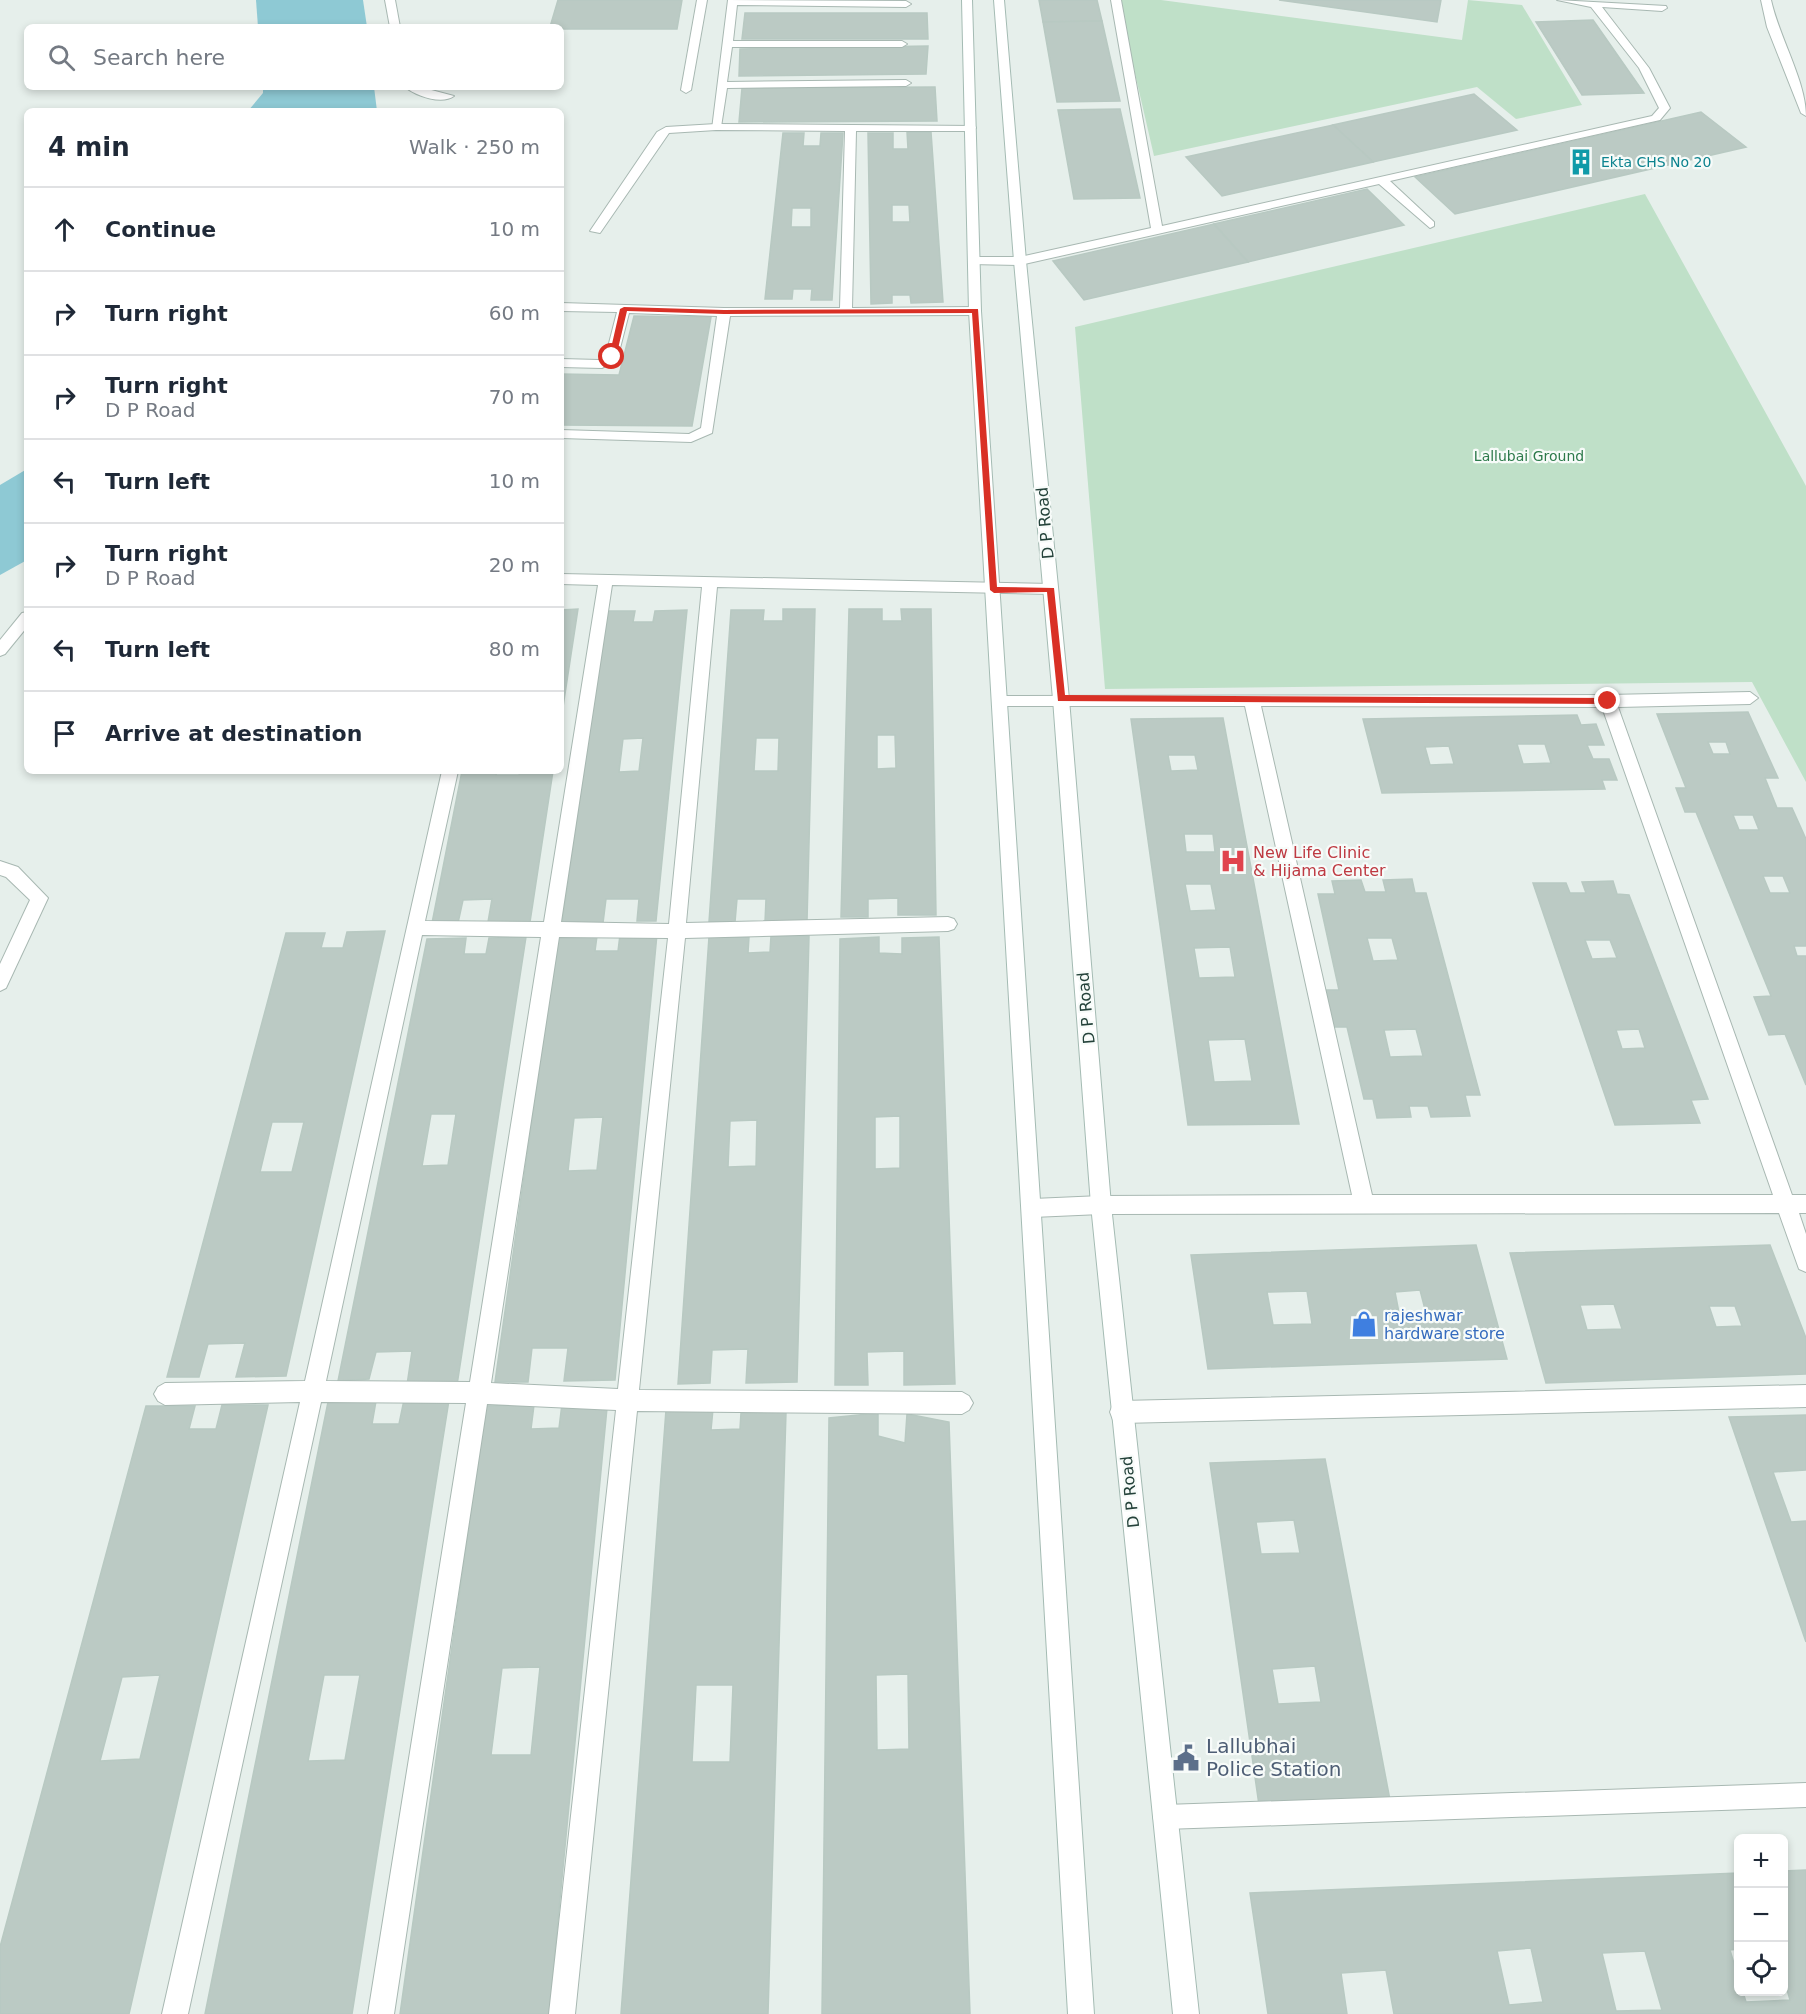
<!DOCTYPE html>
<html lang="en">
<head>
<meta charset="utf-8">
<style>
  body { margin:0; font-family:"DejaVu Sans",sans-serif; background:#f6f6f7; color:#1f2937 }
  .controls { position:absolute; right:18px; bottom:18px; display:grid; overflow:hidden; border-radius:9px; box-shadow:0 3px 9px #0003 }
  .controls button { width:54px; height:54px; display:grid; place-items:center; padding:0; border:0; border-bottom:2px solid #e0e1e3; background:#fff; color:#1f2937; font:30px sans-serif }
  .stop { position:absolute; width:18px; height:18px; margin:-14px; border:4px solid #d93025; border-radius:50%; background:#fff }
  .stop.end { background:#d93025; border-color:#fff; box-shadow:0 2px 6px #0008 }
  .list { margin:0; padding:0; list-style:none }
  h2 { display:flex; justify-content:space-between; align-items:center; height:78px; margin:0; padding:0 24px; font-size:26px }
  h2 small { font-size:20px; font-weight:400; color:#747a83 }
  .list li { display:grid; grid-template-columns:39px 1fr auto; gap:18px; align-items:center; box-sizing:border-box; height:84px; padding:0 24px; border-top:2px solid #e0e1e3 }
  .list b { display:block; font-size:22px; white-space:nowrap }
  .list p { margin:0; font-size:20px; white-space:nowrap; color:#747a83 }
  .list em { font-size:20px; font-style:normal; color:#747a83 }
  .icon { flex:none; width:33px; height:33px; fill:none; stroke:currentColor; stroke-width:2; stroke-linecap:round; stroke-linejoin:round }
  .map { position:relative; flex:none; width:1806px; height:2014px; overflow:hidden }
  .search { position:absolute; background:#fff; box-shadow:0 3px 9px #0003; left:24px; top:24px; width:540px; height:66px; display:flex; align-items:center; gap:15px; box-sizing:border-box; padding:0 21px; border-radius:9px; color:#747a83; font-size:22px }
  .panel { position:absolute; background:#fff; box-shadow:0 3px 9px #0003; left:24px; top:108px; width:540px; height:666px; border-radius:9px }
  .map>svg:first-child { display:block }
</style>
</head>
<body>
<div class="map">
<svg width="1806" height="2014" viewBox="0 0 1806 2014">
  <rect width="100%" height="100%" fill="#e6efeb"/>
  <g fill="#bfe0c8">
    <polygon points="1118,0 1161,0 1462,40 1468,0 1522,5 1582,105 1516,119 1477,87 1154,156"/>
    <polygon points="1645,194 1806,486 1806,782 1752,682 1105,689 1075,327"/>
  </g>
  <g fill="#8ec9d4">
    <polygon points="256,0 363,0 367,27 258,27"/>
    <polygon points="263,87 374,87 377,111 248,111 263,93"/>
    <polygon points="27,469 27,560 0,575 0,485"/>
  </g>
  <g fill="#bbcac4" stroke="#b8c9c2" stroke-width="1.5" fill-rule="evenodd">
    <polygon points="558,0 682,0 677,29 561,29 550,27"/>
    <polygon points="1039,0 1097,0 1102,21 1043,22"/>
    <polygon points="1279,0 1441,0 1437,22"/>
    <polygon points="745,13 927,13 928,39 742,39"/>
    <polygon points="1593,20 1644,93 1582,95 1536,22"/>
    <polygon points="1102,21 1120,101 1057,102 1043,22"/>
    <polygon points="928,46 926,74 739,76 740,49"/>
    <polygon points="935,87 937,121 739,122 742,88"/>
    <polygon points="1474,94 1517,130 1373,162 1333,125"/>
    <polygon points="1120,109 1140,198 1074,199 1058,110"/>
    <polygon points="1701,112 1746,147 1455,214 1415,177"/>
    <polygon points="1333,125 1373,162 1222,196 1186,157"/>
    <path d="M907,132H931L943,302L911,303L910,295H892V303L871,304L868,133H893V149H908ZM892,205H909L910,222H892Z"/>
    <path d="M783,133H804L803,146H820L821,133H843L832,300H811L812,289H793L792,299H765ZM792,208H811V227H791Z"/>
    <polygon points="1367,189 1404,225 1248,262 1214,224"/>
    <polygon points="1214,224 1248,262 1084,300 1053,261"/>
    <polygon points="634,316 711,317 692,426 561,425 561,374 619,375"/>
    <polygon points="578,609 561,720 561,610"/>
    <path d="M783,609H815L807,921L765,922L766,899H737L735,922H709L731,610H764L763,621H783ZM756,738H779L778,771H754Z"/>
    <path d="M849,609H882V621H902L901,609H931L936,915H898V898L868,899V917H841ZM877,735H895L896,768L877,769Z"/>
    <path d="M687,610L656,921H637L639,899H606L603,923H562L607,611H635L633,622H653L655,611ZM643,738L639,771L619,772L623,739Z"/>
    <path d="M1748,712L1778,778H1765L1777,808H1792L1806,839V946H1794L1797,956H1806V1085L1785,1034L1769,1035L1754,997L1771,996L1696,812H1685L1676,788H1686L1657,714ZM1708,742H1726L1730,754H1713ZM1733,815H1753L1759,830H1739ZM1763,876H1783L1790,893H1770Z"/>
    <path d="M1577,715L1581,725L1596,724L1604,745H1587L1593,759H1609L1617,780H1602L1605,789L1382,793L1363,719ZM1517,744H1545L1551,763L1523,764ZM1449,746L1454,764L1430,765L1425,747Z"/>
    <path d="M1223,718L1299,1124L1188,1125L1131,719ZM1168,755H1195L1198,770L1171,771ZM1184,834H1213L1215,852H1186ZM1185,884H1211L1216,910L1190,911ZM1230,947L1235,977L1199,978L1194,948ZM1245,1039L1252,1081L1214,1082L1208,1040Z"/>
    <polygon points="462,771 497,771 496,775 519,775 520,771 553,771 530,922 488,922 492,899 463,900 458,923 432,923"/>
    <path d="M1412,879L1415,893H1426L1480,1095H1465L1470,1116L1431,1117L1428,1106H1409L1411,1117L1377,1118L1373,1099H1364L1347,1027H1332L1324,990H1339L1318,894H1335L1332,881L1361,880L1365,892H1386L1383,880ZM1367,938H1392L1398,960L1373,961ZM1416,1029L1423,1056L1390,1057L1384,1030Z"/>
    <path d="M1613,881L1617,894L1629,895L1708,1099L1691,1100L1700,1123L1615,1125L1533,883H1566L1570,893H1586L1582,882ZM1585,940H1610L1617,958L1592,959ZM1639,1029L1645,1048L1622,1049L1616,1030Z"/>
    <path d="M385,931L286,1376L236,1377L245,1343L208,1344L199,1377H167L286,933H325L321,948H343L347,932ZM272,1122H304L292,1172H260Z"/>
    <path d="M657,934L615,1380L564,1381L568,1348H532L528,1382H495L558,936H597L595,951H618L620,935ZM603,1117L597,1170L568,1171L574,1118Z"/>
    <path d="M771,936H809L797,1382L746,1383L748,1349L712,1350L710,1383L678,1384L709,937H749L748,953L770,952ZM757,1120L756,1166L728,1167L730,1121Z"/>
    <path d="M526,937L457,1385H407L412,1351L376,1352L369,1379L338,1381L427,939L466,938L464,954H486L489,938ZM431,1114H456L448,1165L422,1166Z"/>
    <path d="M879,937V953L902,954V938L939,937L955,1384L904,1385V1351L867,1352L868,1385H835L840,939ZM900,1116V1168L875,1169V1117Z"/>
    <path d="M1476,1245L1507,1359L1208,1369L1191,1255ZM1420,1290L1427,1317L1400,1318L1395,1292ZM1307,1291L1312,1324L1273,1325L1267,1292Z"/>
    <path d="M1770,1245L1806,1338V1374L1546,1383L1510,1253ZM1614,1304L1622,1329L1587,1330L1580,1305ZM1709,1306H1735L1742,1326L1716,1327Z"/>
    <path d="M404,1400H449L352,2014H205L328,1402L376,1401L372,1424H399ZM324,1675H360L345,1760L308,1761Z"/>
    <path d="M562,1404L607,1408L549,2014H400L486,1406L534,1405L531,1429L559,1428ZM540,1667L531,1755H491L502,1668Z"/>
    <path d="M222,1405H268L129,2014H0V1947L146,1406H195L189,1429H216ZM160,1675L140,1759L100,1761L122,1677Z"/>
    <path d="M713,1409L711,1430L740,1429L741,1413L786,1412L768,2014H621L666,1410ZM696,1685H733L730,1762H692Z"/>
    <path d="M878,1413V1436L905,1443L907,1414L949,1422L970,2014H822L829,1418ZM908,1674L909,1749L877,1750L876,1675Z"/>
    <polygon points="1806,1415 1806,1470 1773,1472 1791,1522 1806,1521 1806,1642 1729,1417"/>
    <path d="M1325,1459L1390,1800L1259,1805L1210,1463ZM1294,1520L1300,1553L1261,1554L1256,1522ZM1315,1666L1321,1702L1278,1704L1272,1669Z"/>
    <path d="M1806,1870V2014H1394L1386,1970L1341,1973L1347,2014H1268L1250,1893L1738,1873V1949L1730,1950L1738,1977V1992H1743L1746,2002L1790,2000L1784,1979V1871ZM1531,1948L1543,2002L1509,2005L1497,1951ZM1645,1951L1662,2010L1616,2011L1602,1953Z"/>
  </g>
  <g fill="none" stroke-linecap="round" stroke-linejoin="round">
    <g stroke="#a8b8b2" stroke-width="2">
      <polygon id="lane" points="728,0 906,1 911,4 906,7 737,5 733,41 902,41 907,44 902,47 732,47 727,82 906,80 911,83 906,86 727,88 721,127 712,129"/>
    </g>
    <g stroke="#a8b8b2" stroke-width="2">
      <g id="street">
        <polygon points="385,0 395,0 400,27 390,27"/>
        <polygon points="697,0 707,0 691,90 686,93 681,90"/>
        <polygon points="1111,0 1121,0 1162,226 1652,116 1659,108 1639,68 1591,7 1557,0 1666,6 1667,8 1662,11 1602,7 1649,68 1670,108 1660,120 1390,181 1434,222 1434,226 1430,228 1379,184 1020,265 970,264 970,258 974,257 1020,257 1151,228"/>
        <path d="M1761,0H1771C1779,37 1806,81 1806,116L1801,113L1767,27Z"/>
        <path d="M405,87H420L454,96C442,105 416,96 405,87Z"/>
        <polygon points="716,124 975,126 976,128 971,131 856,131 852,308 975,307 981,311 975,315 730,316 712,433 691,442 561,438 561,430 689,434 701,428 717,316 629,313 617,360 602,368 561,367 561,359 599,360 606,355 617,312 561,311 561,303 724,308 840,308 845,131 716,130 669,133 600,233 590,231 657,132 666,127"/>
        <path d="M561,574L1051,584L1058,589L1051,594L717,587L686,923L948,917L954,919L957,924L954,929L948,931L685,938L639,1390L962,1392L969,1396L973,1403L969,1410L962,1414L637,1411L575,2014H549L616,1410L487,1404L394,2014H368L466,1403L321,1402L188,2014H162L300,1402L165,1405L158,1401L154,1394L158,1387L165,1383L305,1381L442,771H458L425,921L544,922L598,585L561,584ZM612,585L702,587L669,924L561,922ZM422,935L541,937L470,1382L326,1381ZM559,937L668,938L618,1389L491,1383Z"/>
        <polygon points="27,612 27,627 5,654 0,656 0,640 22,613"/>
        <path d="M1750,692L1758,698L1750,704L1618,707L1792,1195H1806V1213H1799L1806,1234V1272L1799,1269L1779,1213L1101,1214L1033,1217L1026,1215L1023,1208L1026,1201L1033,1199L1101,1196L1352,1195L1245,706H1000L995,704L992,700L995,696L1608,695ZM1261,706L1602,707L1773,1195H1372Z"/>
        <polygon points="0,861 18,867 48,898 6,988 0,991 0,964 30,900 6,877 0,875"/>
        <polygon points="1806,1385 1806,1407 1121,1423 1113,1420 1110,1412 1113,1404 1121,1401"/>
        <polygon points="1806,1783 1806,1807 1165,1829 1156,1826 1153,1817 1156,1808 1165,1805"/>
      </g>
    </g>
    <g stroke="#a4bbb3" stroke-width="2">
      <g id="secondary">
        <polygon points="962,0 972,0 981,311 1094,2014 1068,2014 969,311"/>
        <polygon points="994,0 1004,0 1026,261 1069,699 1111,1205 1199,2014 1173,2014 1091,1205 1053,699 1014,261"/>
      </g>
    </g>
    <use href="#lane" fill="#fff" fill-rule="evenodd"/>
    <use href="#street" fill="#fff" fill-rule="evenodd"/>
    <use href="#secondary" fill="#fff" fill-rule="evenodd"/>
  </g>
  <polygon fill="#d93025" points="624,307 724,310 978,309 997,587 1054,588 1065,695 1608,698 1612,701 1608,704 1058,701 1047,592 994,593 990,590 972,313 724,314 627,311 616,357 612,359 609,357 620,309"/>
  <defs>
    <g id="building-bare" transform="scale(2.07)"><path d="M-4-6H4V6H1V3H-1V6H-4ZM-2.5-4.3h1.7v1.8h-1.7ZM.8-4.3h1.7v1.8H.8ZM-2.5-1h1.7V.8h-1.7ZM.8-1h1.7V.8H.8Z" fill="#0f9aa8" stroke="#f7fbf9" stroke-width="2.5" paint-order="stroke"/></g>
    <g id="hospital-bare" transform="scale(2.07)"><path d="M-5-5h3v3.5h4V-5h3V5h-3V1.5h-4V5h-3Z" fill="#e0444e" stroke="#f7fbf9" stroke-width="2.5" paint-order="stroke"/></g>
    <g id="shop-bare" transform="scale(2.07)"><path d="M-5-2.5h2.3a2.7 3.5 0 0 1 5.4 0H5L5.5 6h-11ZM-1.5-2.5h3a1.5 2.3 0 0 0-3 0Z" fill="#3f7fe0" stroke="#f7fbf9" stroke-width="2.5" paint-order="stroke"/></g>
    <g id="civic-bare" transform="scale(2.07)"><path d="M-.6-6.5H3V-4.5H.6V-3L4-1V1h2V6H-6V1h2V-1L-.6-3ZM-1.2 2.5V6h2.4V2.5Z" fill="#5c6f8a" stroke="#f7fbf9" stroke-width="2.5" paint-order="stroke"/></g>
  </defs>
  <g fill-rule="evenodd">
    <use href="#building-bare" x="1581" y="162"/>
    <use href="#hospital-bare" x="1233" y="861"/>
    <use href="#shop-bare" x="1364" y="1324"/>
    <use href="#civic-bare" x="1186" y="1758"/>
  </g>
  <g text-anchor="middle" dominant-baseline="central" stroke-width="4.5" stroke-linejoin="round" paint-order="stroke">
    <g font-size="14" fill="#0d838f" stroke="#f7fbf9" text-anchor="start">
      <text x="1601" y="162">Ekta CHS No 20</text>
    </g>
    <g font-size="14" fill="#2d7a4b" stroke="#f7fbf9">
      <text x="1529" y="456">Lallubai Ground</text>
    </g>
    <g font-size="16" fill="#24423a" stroke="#f7fbf9">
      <text transform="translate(1045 523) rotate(-95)">D P Road</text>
      <text transform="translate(1086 1008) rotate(-95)">D P Road</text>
      <text transform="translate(1130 1492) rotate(-96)">D P Road</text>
    </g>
    <g font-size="16" fill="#be3a42" stroke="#f7fbf9" text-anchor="start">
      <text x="1253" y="852">New Life Clinic<tspan x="1253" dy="18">&amp; Hijama Center</tspan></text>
    </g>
    <g font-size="16" fill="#366cbe" stroke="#f7fbf9" text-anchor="start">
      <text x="1384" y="1315">rajeshwar<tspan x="1384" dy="18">hardware store</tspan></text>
    </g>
    <g font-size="20" fill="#4e5e75" stroke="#f7fbf9" text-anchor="start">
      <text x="1206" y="1746">Lallubhai<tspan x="1206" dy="23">Police Station</tspan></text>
    </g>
  </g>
</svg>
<div class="controls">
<button>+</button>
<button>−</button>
<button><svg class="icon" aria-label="locate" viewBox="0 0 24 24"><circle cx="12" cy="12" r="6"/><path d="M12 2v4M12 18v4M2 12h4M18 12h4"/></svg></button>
</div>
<div class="stop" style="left:612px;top:357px"></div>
<div class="stop end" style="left:1608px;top:701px"></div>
<div class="search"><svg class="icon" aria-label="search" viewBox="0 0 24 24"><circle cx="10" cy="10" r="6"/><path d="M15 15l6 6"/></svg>Search here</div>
<section class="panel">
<h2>4 min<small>Walk · 250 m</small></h2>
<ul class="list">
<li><svg class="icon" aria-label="ahead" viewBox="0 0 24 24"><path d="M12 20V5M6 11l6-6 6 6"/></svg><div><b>Continue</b></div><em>10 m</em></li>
<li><svg class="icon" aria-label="right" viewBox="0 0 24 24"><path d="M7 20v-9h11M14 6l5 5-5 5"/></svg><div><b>Turn right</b></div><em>60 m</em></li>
<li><svg class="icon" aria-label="right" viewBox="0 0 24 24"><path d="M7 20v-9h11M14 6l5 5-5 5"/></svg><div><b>Turn right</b><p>D P Road</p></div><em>70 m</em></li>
<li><svg class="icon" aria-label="left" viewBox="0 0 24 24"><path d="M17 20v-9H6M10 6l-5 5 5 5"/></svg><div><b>Turn left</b></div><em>10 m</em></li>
<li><svg class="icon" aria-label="right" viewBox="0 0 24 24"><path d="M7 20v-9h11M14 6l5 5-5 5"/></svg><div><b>Turn right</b><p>D P Road</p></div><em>20 m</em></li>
<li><svg class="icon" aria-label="left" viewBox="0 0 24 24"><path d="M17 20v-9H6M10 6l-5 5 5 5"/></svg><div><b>Turn left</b></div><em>80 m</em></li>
<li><svg class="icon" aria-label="arrive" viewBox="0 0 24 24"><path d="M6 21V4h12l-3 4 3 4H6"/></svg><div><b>Arrive at destination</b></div></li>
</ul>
</section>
</div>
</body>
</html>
